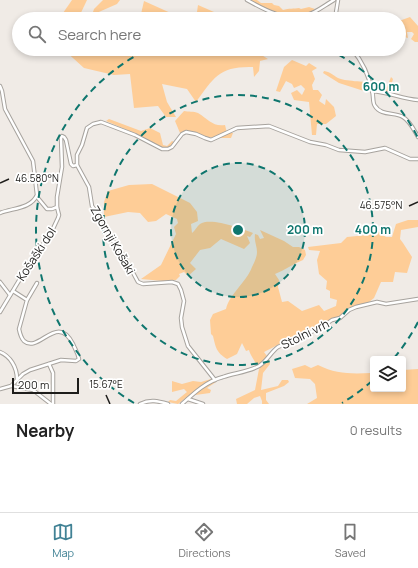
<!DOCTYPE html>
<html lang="en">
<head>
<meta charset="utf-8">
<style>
  body { margin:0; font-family:Manrope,sans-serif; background:#f6f6f6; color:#222 }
  .controls { position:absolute; right:12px; bottom:12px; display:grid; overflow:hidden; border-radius:4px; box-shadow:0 2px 6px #0003 }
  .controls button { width:36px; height:36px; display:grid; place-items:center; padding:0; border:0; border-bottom:1px solid #e0e0e0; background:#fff; color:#222; font:20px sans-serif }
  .scale { position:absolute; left:12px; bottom:10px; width:67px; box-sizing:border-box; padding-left:4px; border:2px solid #1e1d1b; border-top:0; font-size:11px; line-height:14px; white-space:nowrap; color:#1e1d1b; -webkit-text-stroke:3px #fff; paint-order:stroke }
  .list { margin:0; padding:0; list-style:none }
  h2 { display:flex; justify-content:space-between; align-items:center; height:52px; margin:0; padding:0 16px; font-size:17px }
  h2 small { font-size:13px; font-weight:400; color:#767676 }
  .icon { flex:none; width:22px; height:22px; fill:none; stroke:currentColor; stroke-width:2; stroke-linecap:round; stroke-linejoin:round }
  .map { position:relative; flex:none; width:418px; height:404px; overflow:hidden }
  .search { position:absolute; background:#fff; box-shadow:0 2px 6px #0003; left:12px; right:12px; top:12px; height:44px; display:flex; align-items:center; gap:10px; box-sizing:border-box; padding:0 14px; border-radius:22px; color:#767676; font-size:15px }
  .sheet { height:108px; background:#fff }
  nav { display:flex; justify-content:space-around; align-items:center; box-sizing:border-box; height:56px; border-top:1px solid #e0e0e0; background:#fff; font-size:11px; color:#767676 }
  nav a { display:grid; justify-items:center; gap:2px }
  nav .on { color:#418295 }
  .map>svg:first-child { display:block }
</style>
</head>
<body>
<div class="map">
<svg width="418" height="404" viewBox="0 0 418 404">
  <rect width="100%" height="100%" fill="#f0ebe6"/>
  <g fill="#fecd97">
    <polygon points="72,0 87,0 78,19 61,19 63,13"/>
    <polygon points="103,0 120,0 117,4 92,15 94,9"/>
    <path d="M249,0H257L261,3H272L274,5L279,6L283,10C289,8 294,9 299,8L301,9L309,7L315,9C295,25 268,10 249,0Z"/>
    <polygon points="144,1 184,19 117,19 141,14"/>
    <polygon points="198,5 230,19 218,19 197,12"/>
    <polygon points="410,17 418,26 418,42 415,42 411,39 414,34 412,32 407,32 408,38 401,36 399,32 399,21"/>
    <path d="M63,49H252L268,59L260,61L259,71L254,77L253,67C220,66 214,77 196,102L187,89L162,84L167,102L176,117H166L158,106L134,108L130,74L114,75L84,68Z"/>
    <polygon points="292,60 306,66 309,63 317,68 312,71 315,79 312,85 313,90 318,90 322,95 319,101 325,105 326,99 334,107 336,116 326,124 317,124 316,135 312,135 309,102 294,100 291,93 297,90 302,95 305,89 301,85 294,88 292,84 286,81 280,92 276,91 284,67"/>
    <path d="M324,71C330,72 333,75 338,78C344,81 365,82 373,82L375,84L387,87L391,77L393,79L392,83L394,86L390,92L374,89L367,92L339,83L323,73Z"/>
    <path d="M184,111C188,112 194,111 198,113C208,119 213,127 225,125L227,133H233L231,138C223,138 216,138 208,137C196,136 194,127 180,133L175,121Z"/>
    <polygon points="109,119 141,131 150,128 160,133 163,145 167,146 172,141 174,142 170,147 161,148 139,135 106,121"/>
    <path d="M152,184L190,203L197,212L198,221L191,224L192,233C195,231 197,226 200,224C211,217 242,229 253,233L250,237L247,236L250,243L244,249L221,239L210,248L200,250L190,263L196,269L188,276L184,272L179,274L180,276L176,280L163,281L141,279L161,265L176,234L174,227L178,223L177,219L166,214L156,221L148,222L140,213L128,212L104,217V202L108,191L129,185Z"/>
    <path d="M408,220H418V227L401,230L400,239L403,243L412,257L407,273L395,272L393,282H381L374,298L369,302L352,307L341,316L331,319L321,326L305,331L264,352L267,356L259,365L256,364C254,359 250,355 249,350L246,351L242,343L237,354L227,359C216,352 216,348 213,336L211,334L210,320L213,314L226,309C230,293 246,283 252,267C254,263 257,257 257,252C257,246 254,241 255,234L258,235L260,239L264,238L260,230L284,241L293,247H299L305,250L306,255L303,260C293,264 285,270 275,274L279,280L278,287L282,302L288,301L302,311L319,305L324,311L336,306L337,300L330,298V291L326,289L327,281L319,274L317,260L320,251L309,250L308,247L341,243L347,237L367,235L377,230L386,237H392L396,224Z"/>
    <polygon points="268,358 270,364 263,373 261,390 278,386 282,380 288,380 289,382 284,386 266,393 266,400 269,404 262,404 262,401 260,396 254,398 247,404 237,404 236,399 255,390 259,369"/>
    <path d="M305,365L311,368L318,365C336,374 351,374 371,373H373V389H403V370L418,369V404H307L317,398L315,384L310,379L295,378L292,369Z"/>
    <polygon points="211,379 216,382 207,388 211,390 210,393 188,396 178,404 168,402 170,400 176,401 187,392 184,389 172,392 172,381 182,384 193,381 201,382"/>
  </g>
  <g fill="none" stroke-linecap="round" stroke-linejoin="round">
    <g stroke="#a7a39e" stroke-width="4.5">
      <g id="minor">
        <path d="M247,0C265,10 286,22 307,15C317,12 325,5 334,0"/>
        <polyline points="335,19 338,0"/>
        <path d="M352,49C362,61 369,76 372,91C374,96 372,102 375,106C381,116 395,112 403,117C410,121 414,130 418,137"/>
        <path d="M0,86L2,91L5,109L33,161L37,195C31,209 12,208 0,213"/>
        <path d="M372,91C389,92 402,99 418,100"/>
        <polyline points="37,197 47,209 52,209 57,207"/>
        <polyline points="0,282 10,295"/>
        <polyline points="27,300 37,283"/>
        <polyline points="0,312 29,264 51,233 58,218 59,215 57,207 57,197 62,167 61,138 62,136 64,137 66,140 71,164 73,166 77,165"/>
        <path d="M0,352C10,356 17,367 17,379"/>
        <polyline points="49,364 53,373 53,404"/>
        <polyline points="215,380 188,346 182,327 181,318 184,301 181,290 178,284 172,282 143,284 138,282 124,256 108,234 104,222 92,206 89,187 77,165 77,155 82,145 87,128 93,124 101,122 135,135 162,149 168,149 172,147 182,134 186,132 196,134 205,138 211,140 237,128 269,126 310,142 326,145 339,150 365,152 385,148 410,159 418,159"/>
        <polyline points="12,386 33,390 51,404"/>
        <path d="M0,389L11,386L23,374L30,370L61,360L76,361L79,359C78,353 75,349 73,344C57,312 39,354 24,341C21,338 20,334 19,329L27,300L13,291"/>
        <polyline points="188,399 203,404"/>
        <path d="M140,404C150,399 158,401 168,404"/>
        <path d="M182,404C194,393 207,381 223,377C234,373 248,372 259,366C267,361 271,352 278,347L322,327L332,320L340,318L349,310L356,307L377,302L386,304L418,299"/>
      </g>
    </g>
    <use href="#minor" stroke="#fff" stroke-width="2.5"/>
  </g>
  <path fill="none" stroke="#1e1d1b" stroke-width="1.5" d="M0,183L9,179M409,206L418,202M106,395L110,404"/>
  <circle cx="238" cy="230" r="67" fill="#0f766e" fill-opacity=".12"/>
  <g fill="none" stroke="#0f766e" stroke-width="2" stroke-dasharray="7 5">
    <circle cx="238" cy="230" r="67"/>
    <circle cx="238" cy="230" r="135"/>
    <path d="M418 322A202 202 0 0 1 394 358M372 381A202 202 0 0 1 342 403M134 403A202 202 0 0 1 148 49M328 49A202 202 0 0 1 418 138"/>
  </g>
  <g text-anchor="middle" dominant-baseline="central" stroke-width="3.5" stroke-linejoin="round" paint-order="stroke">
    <g font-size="12" fill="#1e1d1b" stroke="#fff">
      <text transform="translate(113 240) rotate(60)">Zgornji Košaki</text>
      <text transform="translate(36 254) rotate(-57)">Košaški dol</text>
      <text transform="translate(305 334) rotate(-26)">Stolni vrh</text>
    </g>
  </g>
  <g font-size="10" text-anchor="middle" fill="#1e1d1b" stroke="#fff" stroke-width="3.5" stroke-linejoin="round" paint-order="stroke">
    <text x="37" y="182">46.580°N</text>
    <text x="381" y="209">46.575°N</text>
    <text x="106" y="388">15.67°E</text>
  </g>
  <circle cx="238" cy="230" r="6" fill="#0f766e" stroke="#fff" stroke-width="2"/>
  <g font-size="12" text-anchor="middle" font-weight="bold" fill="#0f766e" stroke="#fff" stroke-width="3.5" stroke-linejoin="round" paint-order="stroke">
    <text x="381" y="91">600 m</text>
    <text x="305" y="234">200 m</text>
    <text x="373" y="234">400 m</text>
  </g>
</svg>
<div class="controls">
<button><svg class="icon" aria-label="layers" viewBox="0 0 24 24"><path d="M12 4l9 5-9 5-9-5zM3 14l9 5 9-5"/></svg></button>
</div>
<div class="scale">200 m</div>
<div class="search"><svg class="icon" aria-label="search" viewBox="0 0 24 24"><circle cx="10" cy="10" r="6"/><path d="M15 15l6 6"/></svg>Search here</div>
</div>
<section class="sheet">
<h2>Nearby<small>0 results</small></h2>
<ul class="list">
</ul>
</section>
<nav>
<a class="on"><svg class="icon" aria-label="map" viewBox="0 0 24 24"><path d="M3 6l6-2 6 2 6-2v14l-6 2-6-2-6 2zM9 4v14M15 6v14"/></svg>Map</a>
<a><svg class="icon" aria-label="directions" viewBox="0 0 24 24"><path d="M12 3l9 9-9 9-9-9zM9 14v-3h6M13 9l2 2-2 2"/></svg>Directions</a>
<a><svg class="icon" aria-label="saved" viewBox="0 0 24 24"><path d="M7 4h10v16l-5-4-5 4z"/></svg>Saved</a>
</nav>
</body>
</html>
